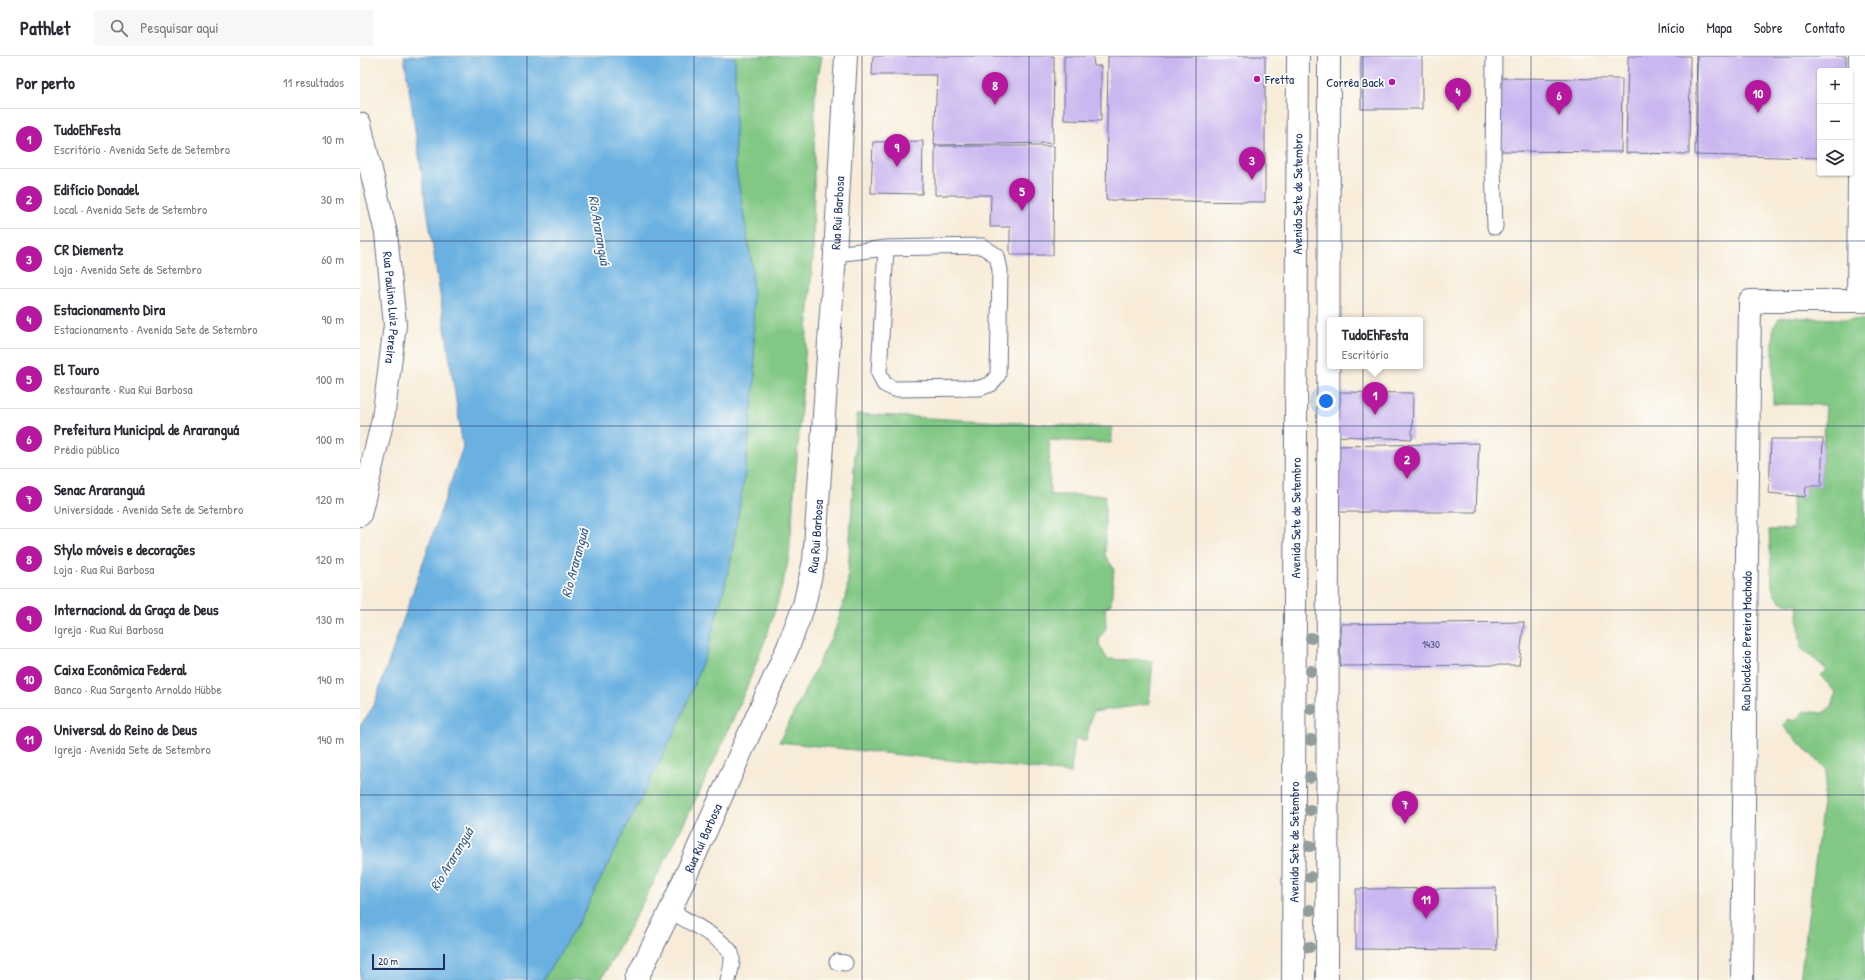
<!DOCTYPE html>
<html lang="pt">
<head>
<meta charset="utf-8">
<style>
  body { margin:0; font-family:"Patrick Hand",sans-serif; background:#f7f7f7; color:#2b2b33 }
  .controls { position:absolute; right:12px; top:12px; display:grid; overflow:hidden; border-radius:4px; box-shadow:0 1px 3px #0004 }
  .controls button { width:36px; height:36px; display:grid; place-items:center; padding:0; border:0; border-bottom:1px solid #e1e1e2; background:#fff; color:#2b2b33; font:20px sans-serif }
  .scale { position:absolute; left:12px; bottom:10px; width:73px; box-sizing:border-box; padding-left:4px; border:2px solid #1b2f5e; border-top:0; font-size:11px; line-height:14px; white-space:nowrap; color:#1b2f5e; -webkit-text-stroke:3px #fdfcf7; paint-order:stroke }
  .you { position:absolute; left:966px; top:345px; width:14px; height:14px; margin:-10px; border:3px solid #fff; border-radius:50%; background:#1a73e8; box-shadow:0 0 0 6px #1a73e833 }
  .badge { display:grid; place-items:center; width:26px; height:26px; border-radius:50%; background:#b5179e; color:#fff; font-size:13px; font-weight:700 }
  .pin { position:absolute; translate:-50% -33px; filter:drop-shadow(0 1px 2px #0008) }
  .pin::after { content:''; position:absolute; top:21px; width:14px; height:12px; background:inherit; clip-path:polygon(0 0,100% 0,50% 100%) }
  .popup { position:absolute; left:967px; top:261px; width:96px; height:52px; box-sizing:border-box; display:grid; place-content:center; border-radius:4px; background:#fff; filter:drop-shadow(0 1px 3px #0005); font-size:13px; white-space:nowrap; color:#7c7c81 }
  .popup b { font-size:15px; color:#2b2b33 }
  .popup::after { content:''; position:absolute; left:50%; top:100%; margin-left:-8px; border:8px solid transparent; border-top-color:#fff }
  .list { margin:0; padding:0; list-style:none }
  h2 { display:flex; justify-content:space-between; align-items:center; height:52px; margin:0; padding:0 16px; font-size:17px }
  h2 small { font-size:13px; font-weight:400; color:#7c7c81 }
  .list li { display:grid; grid-template-columns:26px 1fr auto; gap:12px; align-items:center; box-sizing:border-box; height:60px; padding:0 16px; border-top:1px solid #e1e1e2 }
  .list b { display:block; font-size:15px; white-space:nowrap }
  .list p { margin:0; font-size:13px; white-space:nowrap; color:#7c7c81 }
  .list em { font-size:13px; font-style:normal; color:#7c7c81 }
  .icon { flex:none; width:22px; height:22px; fill:none; stroke:currentColor; stroke-width:2; stroke-linecap:round; stroke-linejoin:round }
  .map { position:relative; flex:none; width:1505px; height:924px; overflow:hidden }
  header { display:flex; align-items:center; gap:24px; box-sizing:border-box; height:56px; padding:0 20px; background:#fff; border-bottom:1px solid #e1e1e2 }
  header strong { font-size:19px }
  nav { display:flex; gap:22px; margin-inline-start:auto; font-size:14px }
  .search { width:280px; height:36px; background:#f7f7f7; display:flex; align-items:center; gap:10px; box-sizing:border-box; padding:0 14px; border-radius:4px; color:#7c7c81; font-size:15px }
  main { display:flex }
  aside { flex:1; background:#fff }
  .map>svg:first-child { display:block }
</style>
</head>
<body>
<header>
<strong>Pathlet</strong>
<div class="search"><svg class="icon" aria-label="search" viewBox="0 0 24 24"><circle cx="10" cy="10" r="6"/><path d="M15 15l6 6"/></svg>Pesquisar aqui</div>
<nav><a>Início</a><a>Mapa</a><a>Sobre</a><a>Contato</a></nav>
</header>
<main>
<aside>
<h2>Por perto<small>11 resultados</small></h2>
<ul class="list">
<li><span class="badge">1</span><div><b>TudoEhFesta</b><p>Escritório · Avenida Sete de Setembro</p></div><em>10 m</em></li>
<li><span class="badge">2</span><div><b>Edifício Donadel</b><p>Local · Avenida Sete de Setembro</p></div><em>30 m</em></li>
<li><span class="badge">3</span><div><b>CR Diementz</b><p>Loja · Avenida Sete de Setembro</p></div><em>60 m</em></li>
<li><span class="badge">4</span><div><b>Estacionamento Dira</b><p>Estacionamento · Avenida Sete de Setembro</p></div><em>90 m</em></li>
<li><span class="badge">5</span><div><b>El Touro</b><p>Restaurante · Rua Rui Barbosa</p></div><em>100 m</em></li>
<li><span class="badge">6</span><div><b>Prefeitura Municipal de Araranguá</b><p>Prédio público</p></div><em>100 m</em></li>
<li><span class="badge">7</span><div><b>Senac Araranguá</b><p>Universidade · Avenida Sete de Setembro</p></div><em>120 m</em></li>
<li><span class="badge">8</span><div><b>Stylo móveis e decorações</b><p>Loja · Rua Rui Barbosa</p></div><em>120 m</em></li>
<li><span class="badge">9</span><div><b>Internacional da Graça de Deus</b><p>Igreja · Rua Rui Barbosa</p></div><em>130 m</em></li>
<li><span class="badge">10</span><div><b>Caixa Econômica Federal</b><p>Banco · Rua Sargento Arnoldo Hübbe</p></div><em>140 m</em></li>
<li><span class="badge">11</span><div><b>Universal do Reino de Deus</b><p>Igreja · Avenida Sete de Setembro</p></div><em>140 m</em></li>
</ul>
</aside>
<div class="map">
<svg width="1505" height="924" viewBox="0 0 1505 924">
  <rect width="100%" height="100%" fill="#fdfcf7"/>
  <filter id="ink" filterUnits="userSpaceOnUse"><feTurbulence type="fractalNoise" baseFrequency=".025" numOctaves="2"/><feDisplacementMap in="SourceGraphic" scale="8" xChannelSelector="R" yChannelSelector="G"/><feConvolveMatrix kernelMatrix="1 2 1 2 8 2 1 2 1" color-interpolation-filters="sRGB"/></filter>
  <filter id="wash" filterUnits="userSpaceOnUse"><feTurbulence type="fractalNoise" baseFrequency=".012" numOctaves="4" result="noise"/><feDisplacementMap in="SourceGraphic" scale="16" xChannelSelector="R" yChannelSelector="G"/><feGaussianBlur stdDeviation="0.9" result="paint"/><feColorMatrix in="noise" values="0 0 0 0 0 0 0 0 0 0 0 0 0 0 0 0 0 1.4 0 .05"/><feComposite in="paint" operator="in"/></filter>
  <g filter="url(#wash)">
    <rect width="100%" height="100%" fill="#f8ecd9"/>
    <g fill="#82c884" stroke="#4e7c71">
      <path d="M375,0H462L455,37L453,202L429,501C414,571 385,638 355,703C320,778 281,851 241,924H183L220,864L321,663L347,594L363,537L370,507L385,417L395,323L392,210L375,107Z"/>
      <path d="M1427,261L1505,264V924H1440L1467,714L1426,674L1424,669L1428,663L1435,665L1444,655L1463,657L1472,650L1476,637L1460,619L1467,614L1441,592L1437,548C1422,548 1415,545 1412,530L1409,474L1433,473L1432,439L1445,441L1446,430H1461L1466,349L1413,348V272L1419,262Z"/>
      <polygon points="497,358 753,372 751,387 689,384 690,439 745,439 745,499 754,513 751,548 745,552 746,572 740,581 739,588 747,603 793,605 789,648 733,656 726,684 715,683 711,717 419,686 475,574 487,536"/>
    </g>
    <polygon fill="#6ab1e1" stroke="#4270a0" points="44,0 375,0 375,107 392,210 395,323 385,417 370,507 363,537 347,594 321,663 220,864 183,924 0,924 0,670 13,651 103,391"/>
    <g id="blocks">
      <g fill="#cab6f0">
        <polygon points="513,0 694,0 693,87 574,89 577,19 512,19"/>
        <polygon points="704,0 733,0 734,10 741,10 741,65 704,64"/>
        <polygon points="748,0 905,0 905,146 746,144"/>
        <rect x="1001" y="0" width="61" height="53"/>
        <polygon points="1268,0 1330,0 1329,98 1266,97"/>
        <polygon points="1337,0 1486,0 1486,15 1460,15 1460,102 1335,99"/>
        <polygon points="1137,22 1262,23 1261,96 1135,95"/>
        <polygon points="563,85 562,138 511,137 513,86"/>
        <polygon points="575,90 694,90 693,199 650,199 650,171 630,171 631,139 575,139"/>
        <polygon points="978,336 1053,337 1052,383 977,380"/>
        <polygon points="1411,383 1463,383 1461,430 1446,430 1445,441 1409,437"/>
        <polygon points="1119,387 1116,456 975,456 979,390"/>
        <polygon points="1164,566 1159,609 980,610 981,568"/>
        <polygon points="1136,832 1137,894 996,893 996,833"/>
      </g>
    </g>
  </g>
  <g filter="url(#ink)">
    <use href="#blocks" fill-opacity="0" stroke="#687189" stroke-width="1"/>
    <g fill="none" stroke-linecap="round" stroke-linejoin="round">
      <g stroke="#687189" stroke-width="17">
        <g id="lane">
          <polyline points="1134,0 1133,111 1135,171"/>
          <polyline points="475,198 526,192 622,190 637,200 640,214 638,319 631,328 620,332 534,333 524,328 519,317 526,192"/>
          <path d="M310,855C323,862 366,885 371,897C374,904 370,916 368,924"/>
          <polyline points="477,906 485,907"/>
        </g>
      </g>
      <g stroke="#687189" stroke-width="24">
        <g id="street">
          <polyline points="1498,245 1500,0"/>
          <path id="s1" d="M1382,924L1390,245H1505"/>
        </g>
      </g>
      <g stroke="#687189" stroke-width="24">
        <g id="secondary">
          <path id="s2" d="M0,68L26,177L35,269L23,363L0,459"/>
          <path id="s3" d="M276,924L310,855L428,591L444,549L454,505L475,198L486,0"/>
          <path id="s4" d="M933,924L938,0"/>
          <polyline points="967,924 969,0"/>
        </g>
      </g>
      <use href="#lane" stroke="#fff" stroke-width="15"/>
      <use href="#street" stroke="#fff" stroke-width="22"/>
      <use href="#secondary" stroke="#fff" stroke-width="22"/>
    </g>
    <g fill="#909d9b">
      <circle cx="951" cy="582" r="6"/>
      <circle cx="951" cy="615" r="6"/>
      <circle cx="951" cy="653" r="6"/>
      <circle cx="951" cy="684" r="6"/>
      <circle cx="950" cy="721" r="6"/>
      <circle cx="950" cy="754" r="6"/>
      <circle cx="950" cy="790" r="6"/>
      <circle cx="950" cy="821" r="6"/>
      <circle cx="950" cy="854" r="6"/>
      <circle cx="949" cy="891" r="6"/>
    </g>
  </g>
  <path fill="none" stroke="#1b2f5e" stroke-width="1" stroke-opacity="0.55" d="M167,0V924M334,0V924M502,0V924M669,0V924M836,0V924M1003,0V924M1171,0V924M1338,0V924M0,185H1505M0,370H1505M0,554H1505M0,739H1505"/>
  <g fill="#b5179e" stroke="#fdfcf7" stroke-width="1.5">
    <circle cx="897" cy="23" r="4"/>
    <circle cx="1032" cy="26" r="4"/>
  </g>
  <g text-anchor="middle" dominant-baseline="central" stroke-width="3.5" stroke-linejoin="round" paint-order="stroke">
    <g font-size="11" fill="#475182">
      <text x="1071" y="588">1430</text>
    </g>
    <g font-size="13" fill="#1b2f5e" stroke="#fdfcf7" text-anchor="start">
      <text x="905" y="23">Fretta</text>
      <text x="1024" y="26" text-anchor="end">Corrêa Back</text>
    </g>
    <g font-size="13" fill="#1b2f5e" stroke="#fdfcf7">
      <text stroke="none"><textPath href="#s4" startOffset="786">Avenida Sete de Setembro</textPath></text>
      <text stroke="none"><textPath href="#s3" startOffset="805">Rua Rui Barbosa</textPath></text>
      <text stroke="none"><textPath href="#s2" startOffset="187">Rua Paulino Luiz Pereira</textPath></text>
      <text stroke="none"><textPath href="#s4" startOffset="462">Avenida Sete de Setembro</textPath></text>
      <text stroke="none"><textPath href="#s3" startOffset="481">Rua Rui Barbosa</textPath></text>
      <text stroke="none"><textPath href="#s1" startOffset="339">Rua Dioclécio Pereira Machado</textPath></text>
      <text stroke="none"><textPath href="#s3" startOffset="157">Rua Rui Barbosa</textPath></text>
      <text stroke="none"><textPath href="#s4" startOffset="138">Avenida Sete de Setembro</textPath></text>
    </g>
    <g font-size="14" font-style="italic" fill="#375c8c" stroke="#fdfcf7">
      <text transform="translate(240 174) rotate(80)">Rio Araranguá</text>
      <text transform="translate(214 507) rotate(-75)">Rio Araranguá</text>
      <text transform="translate(91 803) rotate(-59)">Rio Araranguá</text>
    </g>
  </g>
</svg>
<div class="controls">
<button>+</button>
<button>−</button>
<button><svg class="icon" aria-label="layers" viewBox="0 0 24 24"><path d="M12 4l9 5-9 5-9-5zM3 14l9 5 9-5"/></svg></button>
</div>
<div class="scale">20 m</div>
<div class="you"></div>
<div class="pin badge" style="left:1015px;top:359px">1</div>
<div class="popup"><b>TudoEhFesta</b>Escritório</div>
<div class="pin badge" style="left:1047px;top:423px">2</div>
<div class="pin badge" style="left:892px;top:124px">3</div>
<div class="pin badge" style="left:1098px;top:55px">4</div>
<div class="pin badge" style="left:662px;top:155px">5</div>
<div class="pin badge" style="left:1199px;top:59px">6</div>
<div class="pin badge" style="left:1045px;top:768px">7</div>
<div class="pin badge" style="left:635px;top:49px">8</div>
<div class="pin badge" style="left:537px;top:111px">9</div>
<div class="pin badge" style="left:1398px;top:57px">10</div>
<div class="pin badge" style="left:1066px;top:863px">11</div>
</div>
</main>
</body>
</html>
